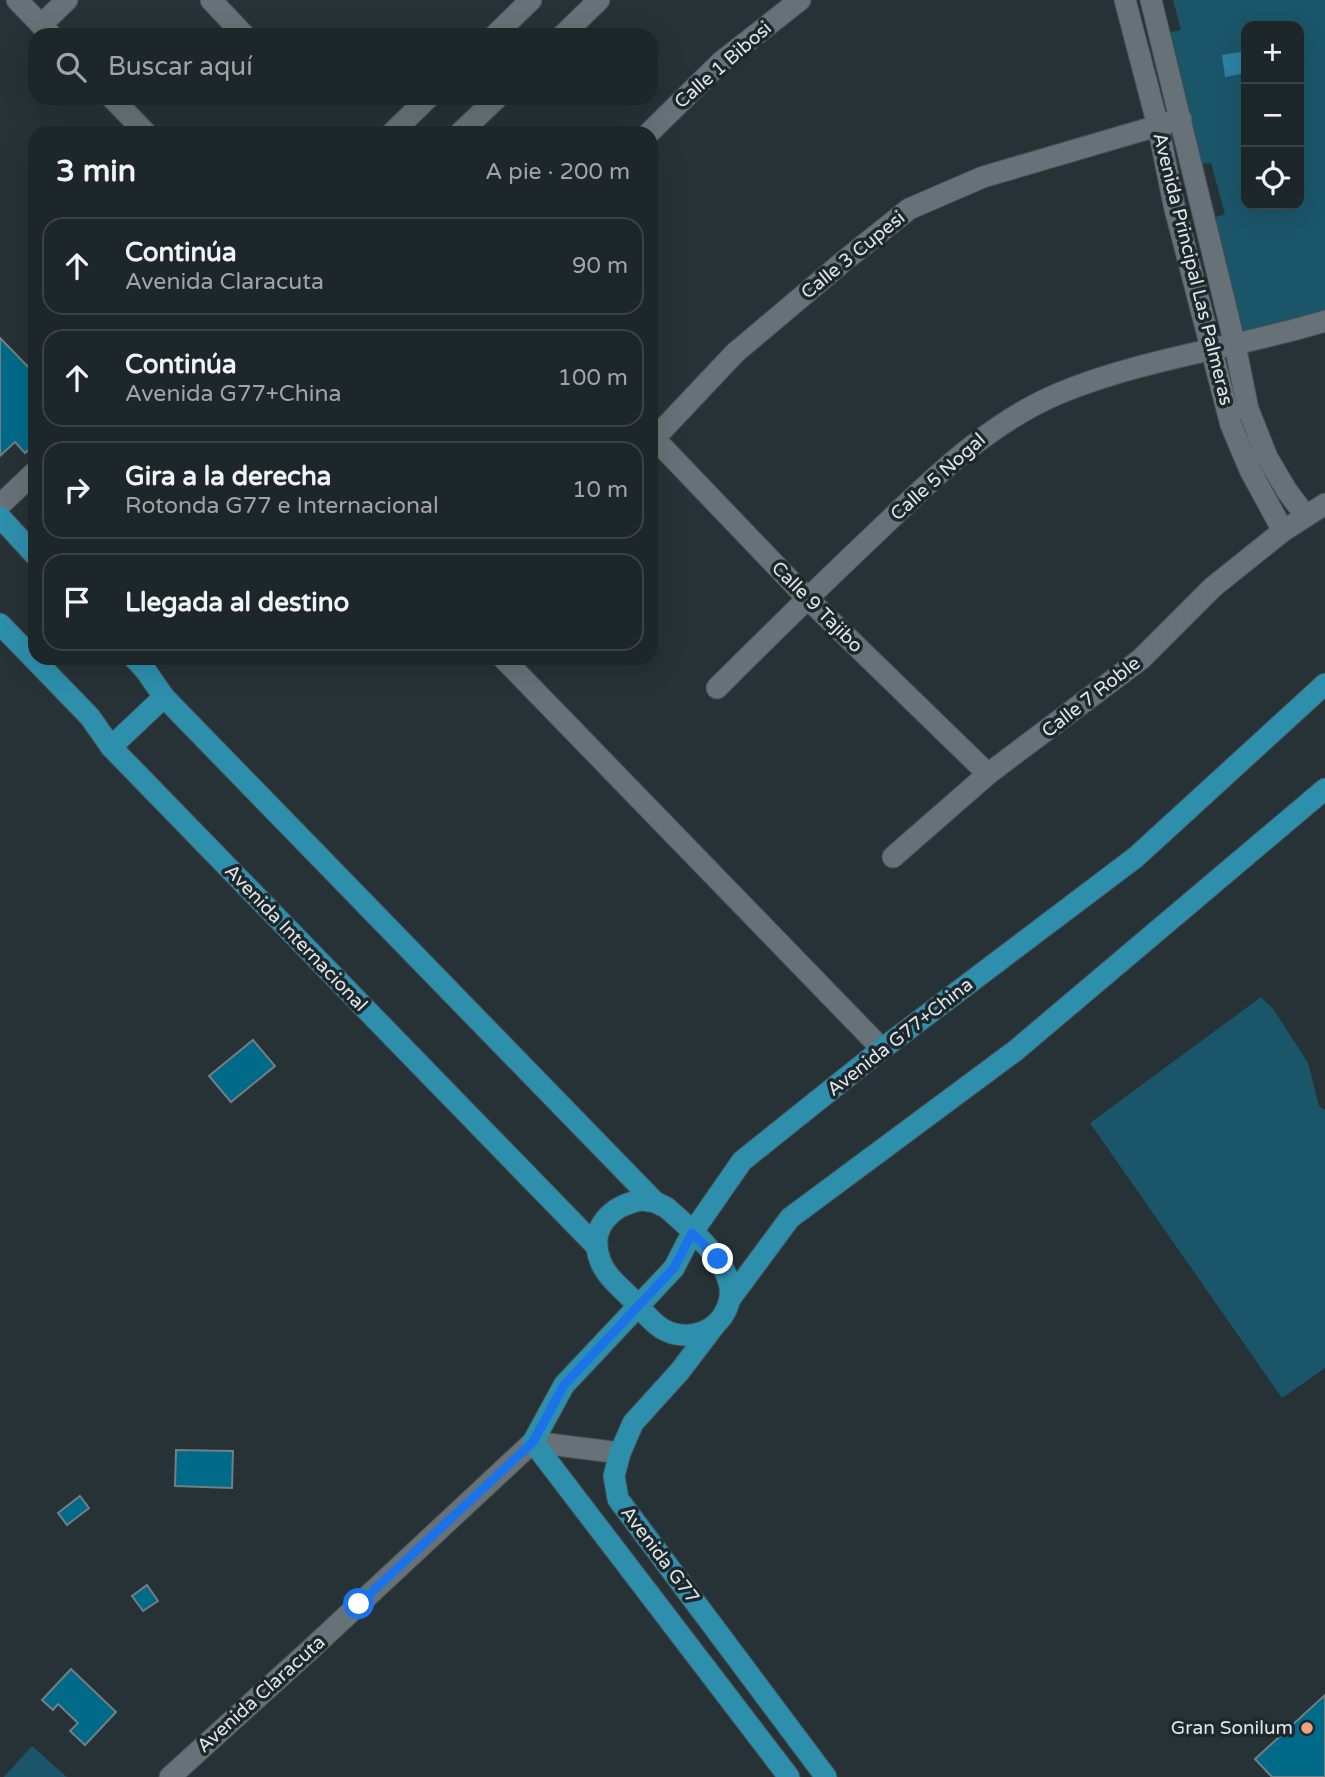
<!DOCTYPE html>
<html lang="es">
<head>
<meta charset="utf-8">
<style>
  body { margin:0; font-family:"Varela Round",sans-serif; background:#252e30; color:#f1f3f6 }
  .controls { position:absolute; right:21px; top:21px; display:grid; overflow:hidden; border-radius:14px; box-shadow:0 7px 28px #0002 }
  .controls button { width:63px; height:63px; display:grid; place-items:center; padding:0; border:0; border-bottom:2px solid #3b4345; background:#1d2628; color:#f1f3f6; font:35px sans-serif }
  .stop { position:absolute; width:21px; height:21px; margin:-16px; border:5px solid #1a73e8; border-radius:50%; background:#fff }
  .stop.end { background:#1a73e8; border-color:#fff; box-shadow:0 2px 7px #0008 }
  .list { margin:0; padding:0; list-style:none }
  h2 { display:flex; justify-content:space-between; align-items:center; height:91px; margin:0; padding:0 28px; font-size:30px }
  h2 small { font-size:23px; font-weight:400; color:#a0a5a8 }
  .list li { display:grid; grid-template-columns:46px 1fr auto; gap:21px; align-items:center; box-sizing:border-box; height:98px; margin:0 14px 14px; padding:0 14px; border:2px solid #3b4345; border-radius:21px }
  .list b { display:block; font-size:26px; white-space:nowrap }
  .list p { margin:0; font-size:23px; white-space:nowrap; color:#a0a5a8 }
  .list em { font-size:23px; font-style:normal; color:#a0a5a8 }
  .icon { flex:none; width:38px; height:38px; fill:none; stroke:currentColor; stroke-width:2; stroke-linecap:round; stroke-linejoin:round }
  .map { position:relative; flex:none; width:1325px; height:1777px; overflow:hidden }
  .search { position:absolute; background:#1d2628; box-shadow:0 7px 28px #0002; left:28px; top:28px; width:630px; height:77px; display:flex; align-items:center; gap:18px; box-sizing:border-box; padding:0 24px; border-radius:21px; color:#a0a5a8; font-size:26px }
  .panel { position:absolute; background:#1d2628; box-shadow:0 7px 28px #0002; left:28px; top:126px; width:630px; height:539px; border-radius:21px }
  .map>svg:first-child { display:block }
</style>
</head>
<body>
<div class="map">
<svg width="1325" height="1777" viewBox="0 0 1325 1777">
  <rect width="100%" height="100%" fill="#273236"/>
  <g fill="#1b556a" fill-rule="evenodd">
    <path d="M1173,0H1325V311L1316,317L1248,335L1238,325L1213,218L1225,214L1211,163L1199,164L1167,33L1181,30ZM1246,26H1299V205H1246Z"/>
    <polygon points="1261,997 1274,1010 1308,1063 1319,1106 1325,1110 1325,1368 1282,1398 1090,1123"/>
    <polygon points="32,1746 67,1777 4,1777"/>
  </g>
  <polygon fill="#2c83a2" points="1246,51 1246,73 1225,77 1222,55"/>
  <g fill="#006a89" stroke="#727e84" stroke-width="2">
    <polygon points="0,338 35,374 35,444 25,453 15,442 0,456"/>
    <polygon points="253,1040 275,1066 231,1102 209,1076"/>
    <polygon points="176,1450 233,1451 232,1488 175,1486"/>
    <polygon points="80,1496 89,1508 67,1525 58,1513"/>
    <polygon points="147,1585 158,1601 143,1611 132,1596"/>
    <polygon points="71,1669 116,1712 85,1745 70,1731 78,1723 58,1704 53,1710 42,1700"/>
    <polygon points="1325,1695 1325,1777 1272,1777 1255,1759"/>
  </g>
  <g fill="none" stroke-linecap="round" stroke-linejoin="round">
    <g stroke="#464e53" stroke-width="23">
      <g id="minor">
        <polyline points="17,0 51,35"/>
        <polyline points="211,0 244,35"/>
        <polyline points="1125,0 1158,126 1174,205 1231,425 1250,470 1283,531"/>
        <polyline points="1151,0 1235,345 1248,409 1267,457 1287,491 1305,515"/>
        <polyline points="41,25 67,0"/>
        <polyline points="495,35 531,0"/>
        <polyline points="563,35 599,0"/>
        <polyline points="112,98 146,133"/>
        <polyline points="392,133 428,98"/>
        <polyline points="460,133 497,98"/>
        <polyline points="649,133 721,62 800,0"/>
        <polyline points="651,435 807,598 988,774"/>
        <polyline points="651,442 735,353 844,261 909,209 983,177 1181,119"/>
        <polyline points="0,505 35,472"/>
        <polyline points="503,658 882,1049"/>
        <path d="M717,688C769,636 822,584 876,533C931,480 988,423 1060,393C1145,358 1237,348 1325,321"/>
        <polyline points="893,857 988,774 1141,659 1213,587 1283,531 1325,504"/>
        <polyline points="170,1777 311,1649 533,1442 620,1453"/>
      </g>
    </g>
    <g stroke="#464e53" stroke-width="23">
      <g id="major">
        <polyline points="0,517 35,555"/>
        <polyline points="0,624 90,717 111,747 597,1247"/>
        <polyline points="134,658 146,671 164,697 655,1202"/>
        <polyline points="111,747 164,697"/>
        <path d="M642,1200L655,1202L667,1208C690,1229 739,1268 729,1302C721,1332 687,1344 661,1328C649,1320 640,1307 630,1297C619,1286 605,1275 600,1260C588,1228 611,1205 642,1200Z"/>
        <polyline points="730,1299 790,1218 1015,1051 1325,789"/>
        <polyline points="715,1325 680,1371 633,1423 620,1453 614,1476 618,1499 826,1777"/>
        <polyline points="789,1777 533,1442 564,1385 674,1268 692,1233 742,1161 882,1049 1136,857 1325,684"/>
      </g>
    </g>
    <use href="#minor" stroke="#667277" stroke-width="21"/>
    <use href="#major" stroke="#2e8fac" stroke-width="21"/>
  </g>
  <g fill="none" stroke-linecap="round" stroke-linejoin="round">
    <polyline stroke="#1a73e8" stroke-width="9" points="359,1604 533,1442 564,1385 674,1268 692,1233 718,1259"/>
  </g>
  <circle fill="#f1a17c" stroke="#1e282c" stroke-width="2.5" cx="1307" cy="1728" r="7"/>
  <g text-anchor="middle" dominant-baseline="central" stroke-width="7" stroke-linejoin="round" paint-order="stroke">
    <g font-size="19" fill="#dfe6e8" stroke="#1e282c">
      <text transform="translate(723 65) rotate(-41)">Calle 1 Bibosi</text>
      <text transform="translate(853 255) rotate(-39)">Calle 3 Cupesi</text>
      <text transform="translate(1193 269) rotate(76)">Avenida Principal Las Palmeras</text>
      <text transform="translate(938 477) rotate(-42)">Calle 5 Nogal</text>
      <text transform="translate(817 607) rotate(45)">Calle 9 Tajibo</text>
      <text transform="translate(1091 697) rotate(-38)">Calle 7 Roble</text>
      <text transform="translate(296 938) rotate(46)">Avenida Internacional</text>
      <text transform="translate(900 1037) rotate(-38)">Avenida G77+China</text>
      <text transform="translate(660 1555) rotate(53)">Avenida G77</text>
      <text transform="translate(261 1694) rotate(-42)">Avenida Claracuta</text>
    </g>
    <g font-size="19" fill="#dfe6e8" stroke="#1e282c" text-anchor="end">
      <text x="1293" y="1728">Gran Sonilum</text>
    </g>
  </g>
</svg>
<div class="controls">
<button>+</button>
<button>−</button>
<button><svg class="icon" aria-label="locate" viewBox="0 0 24 24"><circle cx="12" cy="12" r="6"/><path d="M12 2v4M12 18v4M2 12h4M18 12h4"/></svg></button>
</div>
<div class="stop" style="left:359px;top:1604px"></div>
<div class="stop end" style="left:718px;top:1259px"></div>
<div class="search"><svg class="icon" aria-label="search" viewBox="0 0 24 24"><circle cx="10" cy="10" r="6"/><path d="M15 15l6 6"/></svg>Buscar aquí</div>
<section class="panel">
<h2>3 min<small>A pie · 200 m</small></h2>
<ul class="list">
<li><svg class="icon" aria-label="ahead" viewBox="0 0 24 24"><path d="M12 20V5M6 11l6-6 6 6"/></svg><div><b>Continúa</b><p>Avenida Claracuta</p></div><em>90 m</em></li>
<li><svg class="icon" aria-label="ahead" viewBox="0 0 24 24"><path d="M12 20V5M6 11l6-6 6 6"/></svg><div><b>Continúa</b><p>Avenida G77+China</p></div><em>100 m</em></li>
<li><svg class="icon" aria-label="right" viewBox="0 0 24 24"><path d="M7 20v-9h11M14 6l5 5-5 5"/></svg><div><b>Gira a la derecha</b><p>Rotonda G77 e Internacional</p></div><em>10 m</em></li>
<li><svg class="icon" aria-label="arrive" viewBox="0 0 24 24"><path d="M6 21V4h12l-3 4 3 4H6"/></svg><div><b>Llegada al destino</b></div></li>
</ul>
</section>
</div>
</body>
</html>
